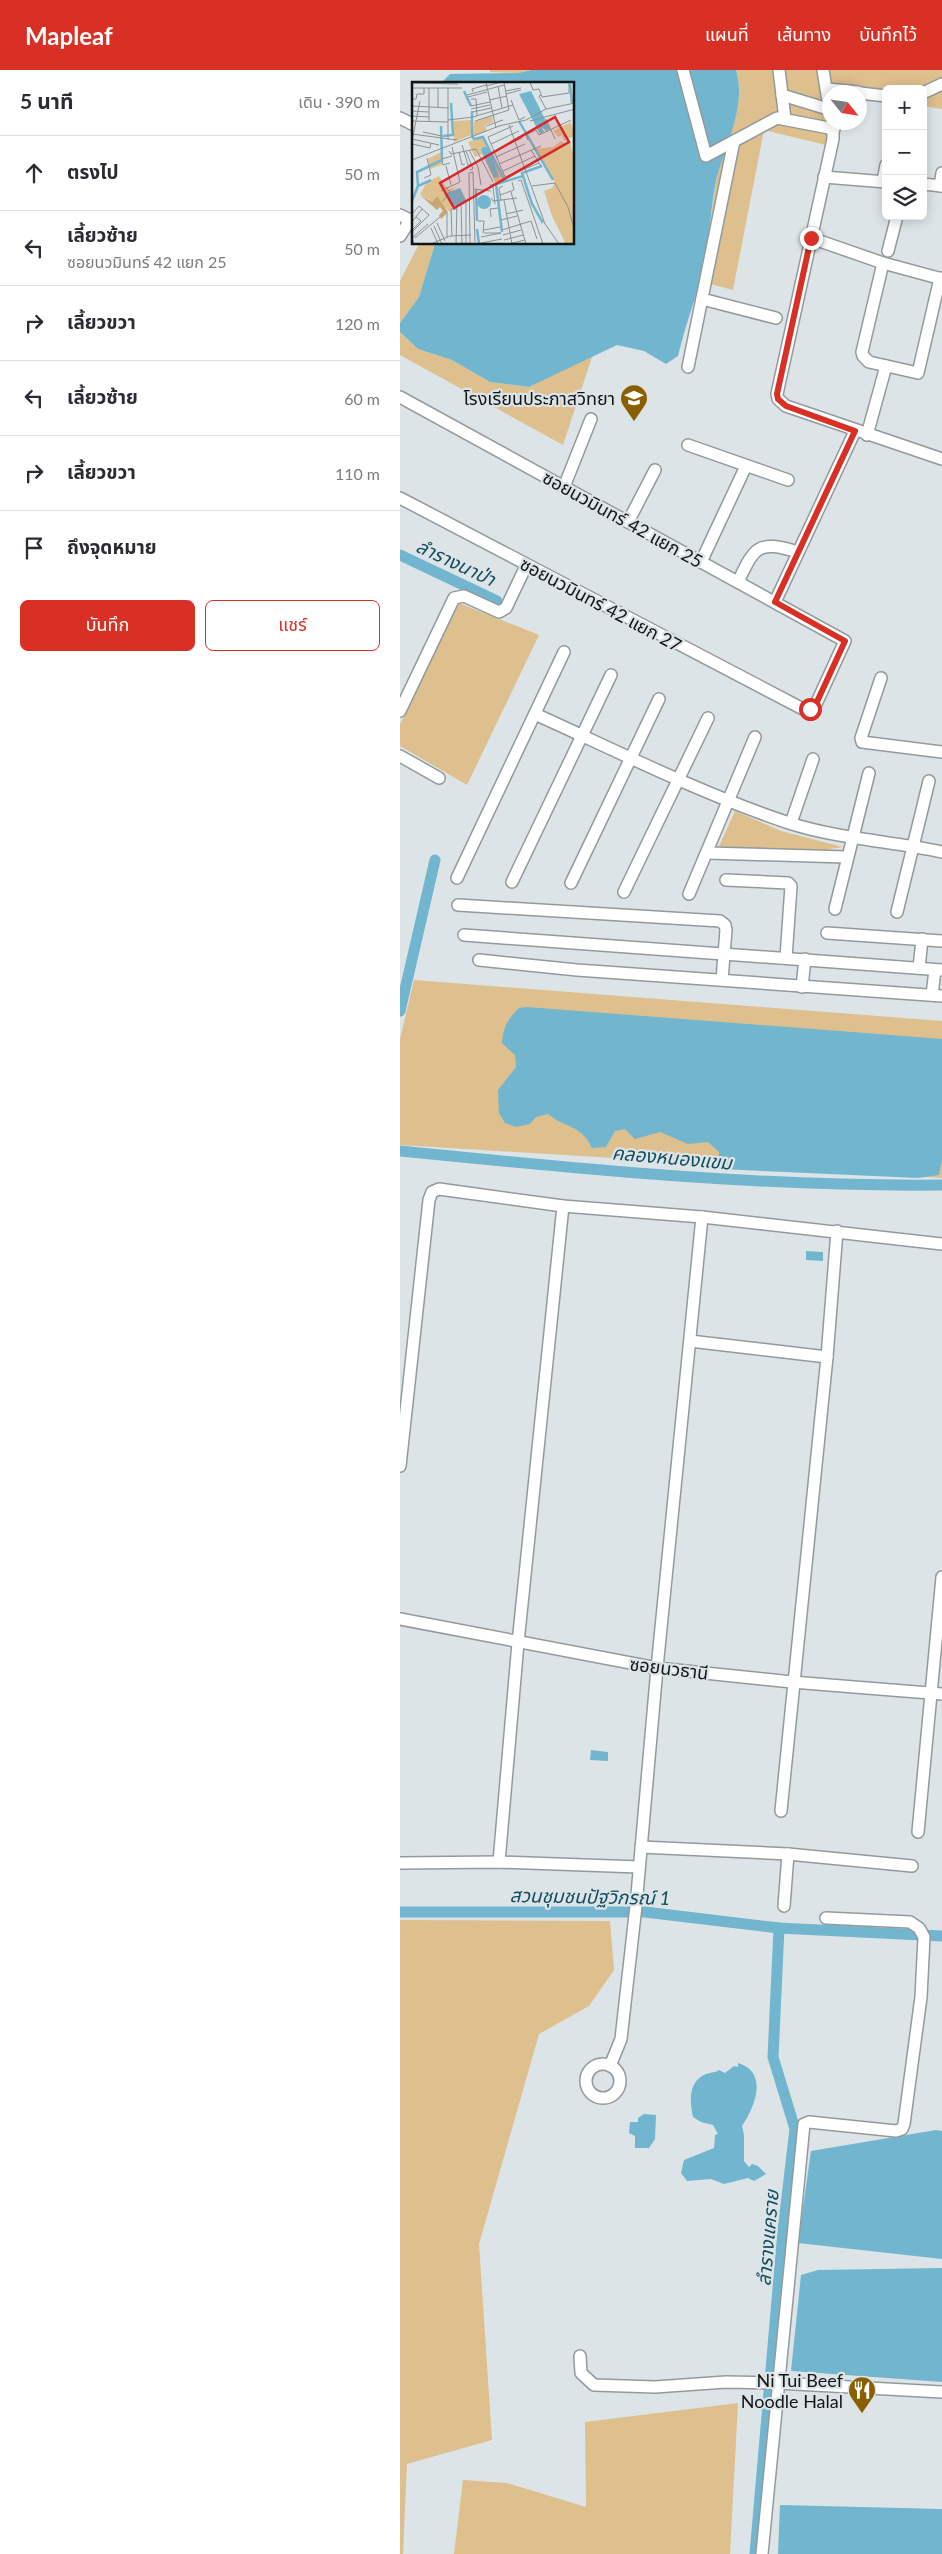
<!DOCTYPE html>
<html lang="th">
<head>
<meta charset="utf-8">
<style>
  body { margin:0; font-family:Lato,"Noto Sans Thai",sans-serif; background:#f7f7f7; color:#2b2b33 }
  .controls { position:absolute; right:15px; top:15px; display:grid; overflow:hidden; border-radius:8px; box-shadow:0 2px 12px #0003 }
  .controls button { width:45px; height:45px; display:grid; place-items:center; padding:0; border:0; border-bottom:1px solid #e1e1e2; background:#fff; color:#2b2b33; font:25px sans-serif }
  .compass { position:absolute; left:422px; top:15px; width:45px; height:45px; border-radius:50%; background:#fff; box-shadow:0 2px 12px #0003; rotate:120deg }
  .stop { position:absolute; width:15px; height:15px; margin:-11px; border:4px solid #d93025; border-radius:50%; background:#fff }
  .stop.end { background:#d93025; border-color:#fff; box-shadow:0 1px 5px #0008 }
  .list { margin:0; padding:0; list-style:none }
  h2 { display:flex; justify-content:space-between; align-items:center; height:65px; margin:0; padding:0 20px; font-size:21px }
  h2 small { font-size:16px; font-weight:400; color:#7c7c81 }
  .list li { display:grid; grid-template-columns:32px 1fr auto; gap:15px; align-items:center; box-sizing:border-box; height:75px; padding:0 20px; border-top:1px solid #e1e1e2 }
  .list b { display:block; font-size:19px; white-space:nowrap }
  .list p { margin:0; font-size:16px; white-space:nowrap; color:#7c7c81 }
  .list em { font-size:16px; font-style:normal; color:#7c7c81 }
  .actions { display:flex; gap:10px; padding:15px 20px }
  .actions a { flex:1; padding:11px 0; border:1px solid #d93025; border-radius:8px; text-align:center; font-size:18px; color:#d93025 }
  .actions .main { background:#d93025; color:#fff }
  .icon { flex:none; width:28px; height:28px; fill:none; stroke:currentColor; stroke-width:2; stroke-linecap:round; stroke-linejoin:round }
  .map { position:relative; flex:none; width:542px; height:2484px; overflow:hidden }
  header { display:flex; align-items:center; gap:30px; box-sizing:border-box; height:70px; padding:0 25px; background:#d93025; color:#fff }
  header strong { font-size:24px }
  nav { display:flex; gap:28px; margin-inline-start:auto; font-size:18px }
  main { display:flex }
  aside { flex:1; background:#fff }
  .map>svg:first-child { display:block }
</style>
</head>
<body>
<header>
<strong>Mapleaf</strong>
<nav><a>แผนที่</a><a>เส้นทาง</a><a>บันทึกไว้</a></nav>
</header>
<main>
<aside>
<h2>5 นาที<small>เดิน · 390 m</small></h2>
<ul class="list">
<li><svg class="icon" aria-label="ahead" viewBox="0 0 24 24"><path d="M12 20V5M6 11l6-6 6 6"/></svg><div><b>ตรงไป</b></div><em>50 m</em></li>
<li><svg class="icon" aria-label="left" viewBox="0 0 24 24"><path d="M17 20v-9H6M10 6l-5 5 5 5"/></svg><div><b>เลี้ยวซ้าย</b><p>ซอยนวมินทร์ 42 แยก 25</p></div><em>50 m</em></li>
<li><svg class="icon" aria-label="right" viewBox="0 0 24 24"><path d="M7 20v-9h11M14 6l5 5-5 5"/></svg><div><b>เลี้ยวขวา</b></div><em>120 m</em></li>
<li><svg class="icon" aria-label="left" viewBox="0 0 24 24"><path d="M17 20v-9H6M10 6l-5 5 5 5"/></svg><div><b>เลี้ยวซ้าย</b></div><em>60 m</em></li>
<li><svg class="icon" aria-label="right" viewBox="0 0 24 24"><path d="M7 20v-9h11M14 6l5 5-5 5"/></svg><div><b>เลี้ยวขวา</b></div><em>110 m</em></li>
<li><svg class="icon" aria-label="arrive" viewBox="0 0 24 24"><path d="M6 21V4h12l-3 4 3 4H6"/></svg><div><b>ถึงจุดหมาย</b></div></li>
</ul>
<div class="actions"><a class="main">บันทึก</a><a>แชร์</a></div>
</aside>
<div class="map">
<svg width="542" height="2484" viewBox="0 0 542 2484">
  <rect width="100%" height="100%" fill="#dde4e7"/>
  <g fill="#debf8e">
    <polygon points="90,0 132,0 118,3 90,2"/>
    <path d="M336,0H542V39L523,36V19H486V30L430,22V52L442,53L438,78L364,60L333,220L299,211C310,179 310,145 316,112C323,74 348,39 336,0Z"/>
    <polygon points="19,174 35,174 19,227 0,253 0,211"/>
    <polygon points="0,262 18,279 52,290 90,312 129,317 193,284 163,375 0,285"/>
    <polygon points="59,533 139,565 67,715 0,676 0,654"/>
    <polygon points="335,741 381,761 443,777 417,781 317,781"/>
    <polygon points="14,910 542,951 542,1108 0,1075 0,969"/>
    <polygon points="0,1850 210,1851 214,1900 189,1936 139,1964 79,2174 92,2370 7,2394 3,2484 0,2484"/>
    <polygon points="338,2333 330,2484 54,2484 63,2410 107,2413 186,2437 185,2352"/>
  </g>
  <g fill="#71b6ce">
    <path d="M132,0H336C347,38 325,74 316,111C310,140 310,172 303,201C295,230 285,257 278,286L266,294L244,281L217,275L129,317L90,312L52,290L18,279L0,262V253L19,227L35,174H174V14H40L50,4L118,3Z"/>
    <path d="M127,937L542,969V1089L539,1105L518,1108L319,1099V1082L308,1072L288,1074L260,1062L235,1069L225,1059L215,1061L206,1077L192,1078C181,1054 166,1059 148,1044L136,1047L130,1054L116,1057L105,1053L99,1043L98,1020L116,997L115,985L102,973C103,957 108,949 119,938Z"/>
    <polygon points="406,1181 423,1182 423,1191 406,1190"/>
    <polygon points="191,1680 208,1682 208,1691 190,1690"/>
    <path d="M338,1993C369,2002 355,2037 342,2056L344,2065V2091L349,2097L352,2094L358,2096L366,2104L354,2111L348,2108L324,2114L311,2109L287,2111L281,2103L284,2090L314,2078L315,2065L318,2064L313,2055L301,2052L293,2047C290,2033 288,2015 302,2006C308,2002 315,2003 319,2000L325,2003L334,1996L338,1997Z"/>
    <polygon points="244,2044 256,2045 255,2069 249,2078 235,2078 235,2066 229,2063 230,2052 238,2052 238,2048"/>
    <polygon points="536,2060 542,2061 542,2189 398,2173 411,2081"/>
    <polygon points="542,2198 542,2312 391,2301 401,2205 418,2200"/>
    <polygon points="380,2435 542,2439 542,2484 378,2484"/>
  </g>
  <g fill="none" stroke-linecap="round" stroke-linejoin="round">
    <g stroke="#71b6ce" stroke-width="11">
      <polyline points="0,485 97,531"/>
      <polyline points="0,941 35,790"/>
      <path d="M0,1081C180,1099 361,1117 542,1115"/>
      <polyline points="0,1842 245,1842 379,1858 542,1866"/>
      <polyline points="355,2484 383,2161 395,2059 373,1987 379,1858"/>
    </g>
    <g stroke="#939a9c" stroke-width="14">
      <g id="street">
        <polyline points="283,0 306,86 377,48 434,59"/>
        <polyline points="379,0 385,49"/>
        <polyline points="423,0 430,43"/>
        <polyline points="427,19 458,22"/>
        <polyline points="460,23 486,26"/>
        <polyline points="523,23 542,14"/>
        <polyline points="382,25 428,39"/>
        <polyline points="0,48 14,55"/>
        <polyline points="433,52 433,69 377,324 378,329 386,336 542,389"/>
        <polyline points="424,107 486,112"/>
        <polyline points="483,111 486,95"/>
        <polyline points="523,114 542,116"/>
        <polyline points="540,116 542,103"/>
        <polyline points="0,145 14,152"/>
        <polyline points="0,166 10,150"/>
        <polyline points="411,168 483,193 542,209"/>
        <polyline points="488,181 497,146"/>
        <polyline points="483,193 462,282 463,286 469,292 518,303 540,208"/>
        <polyline points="302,229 376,248"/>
        <polyline points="288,297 334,71"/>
        <polyline points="0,327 445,571 416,634 410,639 403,639 0,428"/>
        <polyline points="467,365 486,296"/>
        <polyline points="288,375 388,410"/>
        <polyline points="164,417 191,349"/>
        <polyline points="228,452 255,400"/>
        <polyline points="301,492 346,396"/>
        <path d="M338,512C355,476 358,470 398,482"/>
        <polyline points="375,532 455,361"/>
        <polyline points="481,608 461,668 462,672 542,682"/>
        <polyline points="0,641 54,528 64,526 99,542 106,538 126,496"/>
        <path d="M135,644C219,682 302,724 389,753C439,769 491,771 542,782"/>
        <polyline points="0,686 39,708"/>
        <polyline points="391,753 413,689"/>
        <polyline points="308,783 446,787"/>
        <polyline points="57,808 164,582"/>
        <polyline points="326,810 388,813 391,816 386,888"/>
        <polyline points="112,812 211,605"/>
        <polyline points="171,813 259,629"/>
        <polyline points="224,822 308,648"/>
        <polyline points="289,824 355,667"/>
        <polyline points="58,835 320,851 325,855 326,860 322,910"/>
        <polyline points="435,839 469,703"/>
        <polyline points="497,842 529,711"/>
        <polyline points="427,863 542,871"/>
        <polyline points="64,865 542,900"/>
        <polyline points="79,890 177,900 542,926"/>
        <polyline points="519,898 522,869"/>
        <polyline points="402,917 405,889"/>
        <polyline points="532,925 535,900"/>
        <polyline points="290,1271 427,1287"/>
        <polyline points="0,1396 29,1130 32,1122 39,1119 163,1136 302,1147 542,1174"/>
        <polyline points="0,1549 257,1598 392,1612 542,1624"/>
        <polyline points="381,1741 427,1287 437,1161"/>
        <polyline points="518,1762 542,1507"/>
        <polyline points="241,1777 388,1784 512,1796"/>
        <polyline points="99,1792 118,1573 163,1136"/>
        <polyline points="0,1793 99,1792 239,1797"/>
        <polyline points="384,1836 388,1784"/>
        <circle cx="203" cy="2011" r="17"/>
        <polyline points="210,1996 221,1969 236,1836 257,1598 302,1147"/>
        <polyline points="180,2286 181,2303 194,2315 255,2317 326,2312 377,2313 542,2322"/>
        <polyline points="362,2484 404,2054 409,2052 496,2061 502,2059 504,2054 521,1927 524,1867 519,1858 510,1852 426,1848"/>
      </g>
    </g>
    <use href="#street" stroke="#fff" stroke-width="11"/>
  </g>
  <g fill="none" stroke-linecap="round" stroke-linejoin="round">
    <polyline stroke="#d93025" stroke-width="6" points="410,639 416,634 445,571 375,532 455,361 386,336 378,329 377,324 411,168"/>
  </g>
  <defs>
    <g id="school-pin" transform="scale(1.4375)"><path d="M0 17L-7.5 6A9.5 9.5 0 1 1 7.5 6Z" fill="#895f00" stroke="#dde4e7"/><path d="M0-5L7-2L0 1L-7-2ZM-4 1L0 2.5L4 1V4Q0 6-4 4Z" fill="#fff"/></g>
    <g id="restaurant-pin" transform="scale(1.4375)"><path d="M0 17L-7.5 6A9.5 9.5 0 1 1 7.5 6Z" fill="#895f00" stroke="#dde4e7"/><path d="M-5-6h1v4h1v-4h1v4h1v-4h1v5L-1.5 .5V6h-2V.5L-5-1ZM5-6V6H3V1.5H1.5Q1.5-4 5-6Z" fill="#fff"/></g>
  </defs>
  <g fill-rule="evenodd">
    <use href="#school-pin" x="234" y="328"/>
    <use href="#restaurant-pin" x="462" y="2320"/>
  </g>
  <g text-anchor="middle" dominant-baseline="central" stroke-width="4.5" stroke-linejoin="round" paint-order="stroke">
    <g font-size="18" fill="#121516" stroke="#dde4e7" text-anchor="end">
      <text x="215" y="328">โรงเรียนประภาสวิทยา</text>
      <text x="443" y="2310">Ni Tui Beef<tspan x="443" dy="21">Noodle Halal</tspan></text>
    </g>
    <g font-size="18" fill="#121516" stroke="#dde4e7">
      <text transform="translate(223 449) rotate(29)">ซอยนวมินทร์ 42 แยก 25</text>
      <text transform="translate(201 534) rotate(28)">ซอยนวมินทร์ 42 แยก 27</text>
      <text transform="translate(269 1598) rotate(7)">ซอยนวธานี</text>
    </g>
    <g font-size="19" font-style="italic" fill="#124d5f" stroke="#dde4e7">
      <text transform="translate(56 492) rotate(25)">ลำรางนาป่า</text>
      <text transform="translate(272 1087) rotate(5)">คลองหนองแขม</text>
      <text transform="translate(190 1826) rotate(1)">สวนชุมชนปัฐวิกรณ์ 1</text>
      <text transform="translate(367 2168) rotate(-85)">ลำรางแคราย</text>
    </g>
  </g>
  <g transform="translate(12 12)">
    <rect width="162" height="162" fill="#dde4e7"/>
    <path d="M80,34L81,40L73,43L75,49L61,54L62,40ZM60,38L59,53L42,60L41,39ZM159,40L162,54L152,59L150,53L146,55L141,49ZM71,55L93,99L84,102L70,72L63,75L56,60ZM149,59L153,62L158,60L163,81L162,162H154L140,134L132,109L140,106L143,100L122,67L141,65ZM29,70L30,83L18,87L16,77ZM27,94L36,108L44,105L34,115L40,122L39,130L29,123L25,114L20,120L8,112L15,100Z" fill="#debf8e"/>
    <path d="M8,113L20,120L25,114L36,130L29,137L27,133L31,129L28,125L25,128Z" fill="#c6a672"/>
    <path d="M119,9L138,47L134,49L130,45L132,50L128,52L107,12ZM71,65H75L80,73L87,95L82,96L69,68ZM48,106L55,120L41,124L32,112ZM65 120a7 7 0 1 1 14 0a7 7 0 1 1-14 0Z" fill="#71b6ce"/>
    <path fill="none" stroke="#71b6ce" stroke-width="2.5" d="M158,2L160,21M52,9L59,24M60,29V54L62,57L71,55L93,99M107,39L141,98M29,44L30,77M31,54L41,53L39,21M111,94L110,91L130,84M84,102L90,150M6,104L5,90L30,78M78,104L111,94L120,122L131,141M64,108L65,139M0,119L6,104L19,98M65,147L67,162"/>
    <path fill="none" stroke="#8c9193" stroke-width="1" d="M74,0L84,46M118,0L121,8L127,7L130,15L157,11V0M0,1L46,2M74,4L89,0M86,4L90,26M0,6H50M94,9L109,6M61,10L60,7L74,3M94,12L109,8M55,13L92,3M129,13L127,14L134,27M56,15L75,10M0,17H4L5,12H12V6M59,17H64L65,34M77,18L95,14M99,18L107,38L113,35M0,24L37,26M59,24L78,20M26,26V6M59,27L78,23M0,29L17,30M61,30L79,26M0,34L17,35M134,37L143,57M36,38L61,35L101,23M0,39L36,40M63,39L97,28L92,0M118,39L163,27M17,40V6M97,43L133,142L147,162M74,44L91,38M101,44L76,55L93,95L127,81M11,50L30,54M0,52L45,58M0,57L27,63M36,58V6M116,58L114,53L124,48L127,53L159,38M0,59L8,19M0,62L18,66L19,61M79,62L107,49M50,63L56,83H59M57,68L66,85L69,103M119,68L129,84M37,69L39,72L64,67L81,100M54,69L61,87L58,88M82,69L110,56M47,70L50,83L53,82M84,75L113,62M0,78L87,44L114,38L134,27L163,21M38,81L31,83L30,77L40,74M87,82L129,64M34,84L39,103M91,89L123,74M12,96L19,93L15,76M106,99L109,98L131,162M120,104L143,101L156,125L163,150M81,105L83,122M62,107L79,109M29,109L48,100L40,65M99,110L114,162M88,113L102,108L100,100M79,116L81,119L105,116M92,118L100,162M31,119L38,110L34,105M89,119L87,106L91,104M49,121L50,162M54,121V162M0,132L7,124L17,133L0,150M94,132L111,128M79,135L78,127L86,126M89,138L105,134M66,139H72L71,151M119,139L125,157M0,140L10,127M25,141L33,159M22,144L30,162M19,146L26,162M0,148L9,139L4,135M72,148L88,145M90,148L119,139M91,153L109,148M40,154L39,127H45M35,155V131M69,155L89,151H72M3,156L28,135M92,158L111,153M69,161L90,157M2,162L0,156L16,142M19,162L38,154L59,153M44,162L45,123M58,162L57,91L61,90L63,160M97,162L113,158"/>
    <path fill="#d62828" fill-opacity="0.15" stroke="#d62828" stroke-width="2.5" d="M143,35L157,60L42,126L28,101Z"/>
    <rect width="162" height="162" fill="none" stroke="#121516" stroke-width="2.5"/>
  </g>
</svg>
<div class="controls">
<button>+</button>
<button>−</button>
<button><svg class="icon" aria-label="layers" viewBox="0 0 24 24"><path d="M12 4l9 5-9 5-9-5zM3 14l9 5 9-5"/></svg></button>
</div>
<svg class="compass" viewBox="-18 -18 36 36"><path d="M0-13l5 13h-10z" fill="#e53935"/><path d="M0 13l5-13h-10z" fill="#7c7c81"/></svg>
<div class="stop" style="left:410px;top:639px"></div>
<div class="stop end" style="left:411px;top:168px"></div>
</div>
</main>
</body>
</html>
